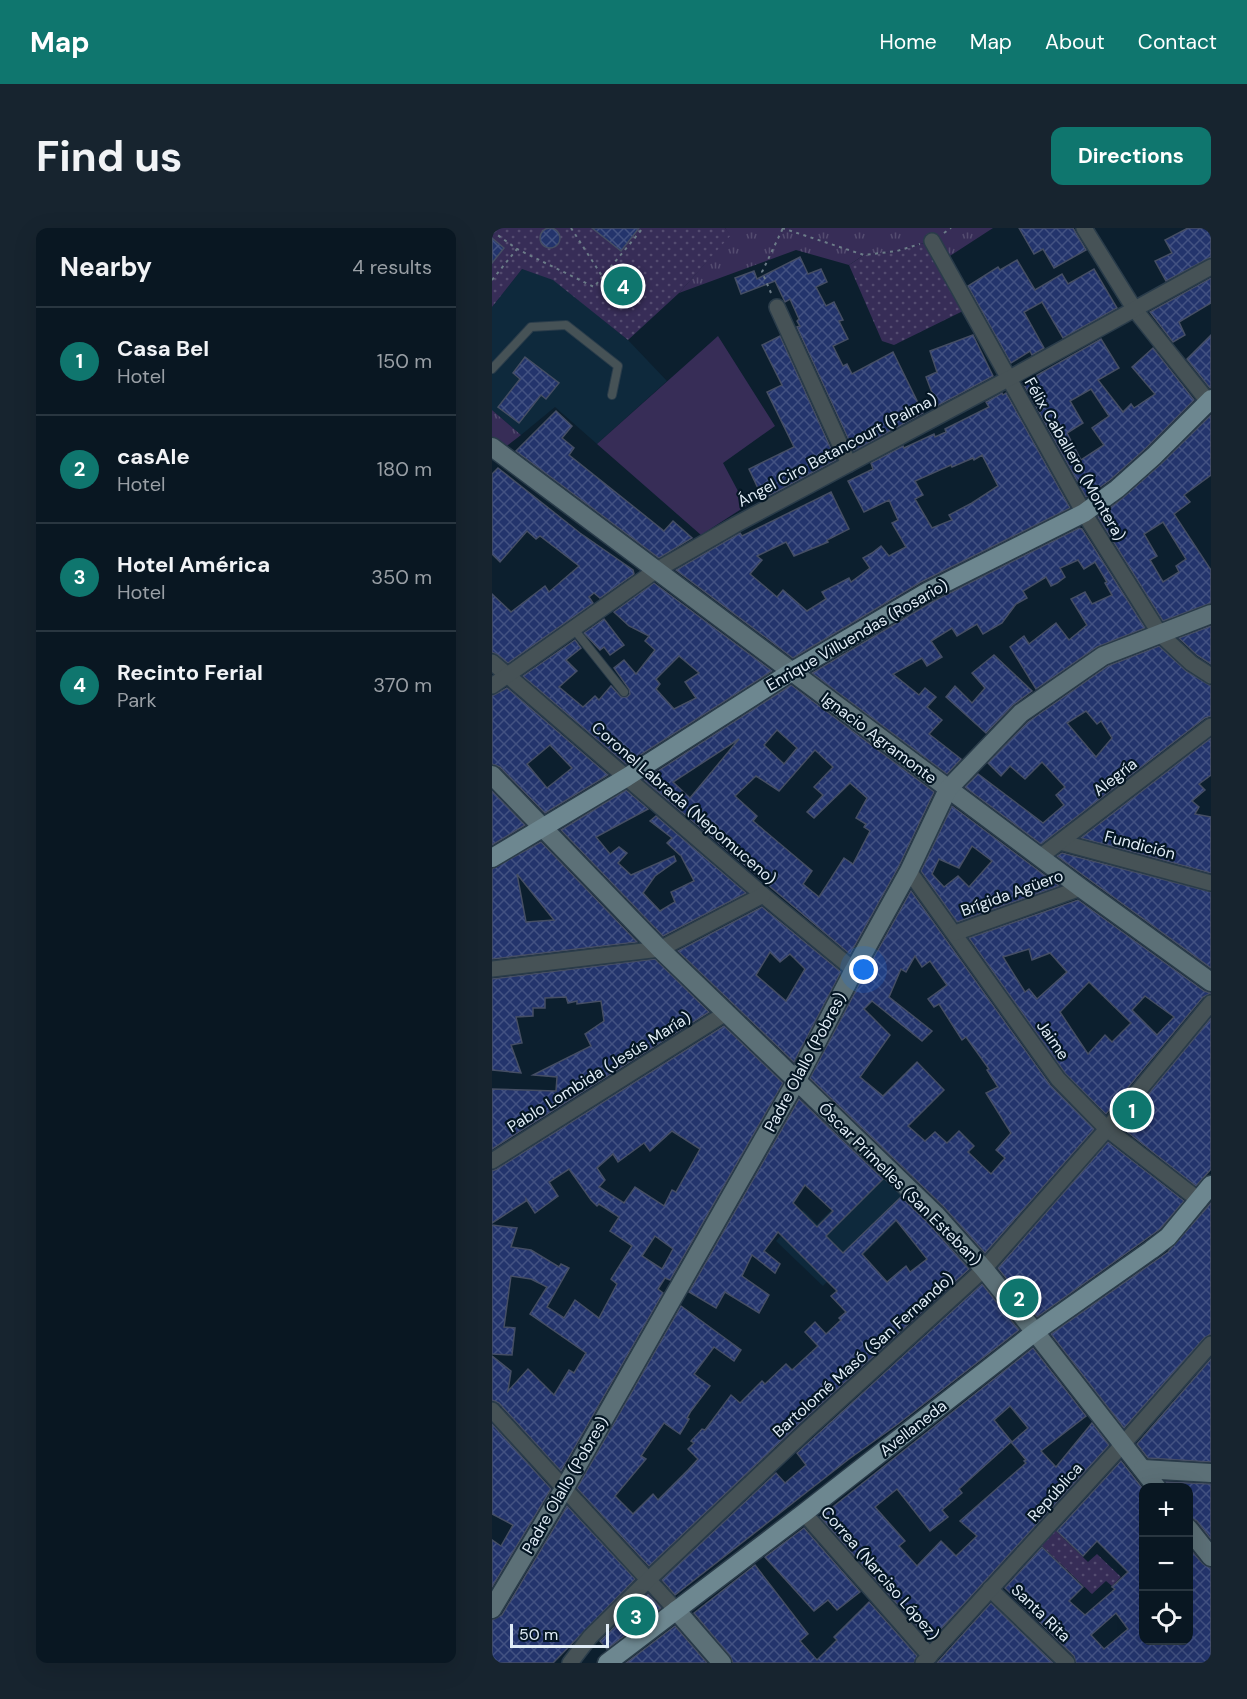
<!DOCTYPE html>
<html lang="en">
<head>
<meta charset="utf-8">
<style>
  body { margin:0; font-family:"DM Sans",sans-serif; background:#17242f; color:#f1f3f6 }
  .controls { position:absolute; right:18px; bottom:18px; display:grid; overflow:hidden; border-radius:12px; box-shadow:0 6px 24px #0002 }
  .controls button { width:54px; height:54px; display:grid; place-items:center; padding:0; border:0; border-bottom:2px solid #293640; background:#091722; color:#f1f3f6; font:30px sans-serif }
  .scale { position:absolute; left:18px; bottom:15px; width:99px; box-sizing:border-box; padding-left:6px; border:3px solid #e0ecf6; border-top:0; font-size:16px; line-height:21px; white-space:nowrap; color:#e0ecf6; -webkit-text-stroke:4px #041624; paint-order:stroke }
  .you { position:absolute; left:372px; top:742px; width:21px; height:21px; margin:-15px; border:4px solid #fff; border-radius:50%; background:#1a73e8; box-shadow:0 0 0 9px #1a73e833 }
  .badge { display:grid; place-items:center; width:39px; height:39px; border-radius:50%; background:#0f766e; color:#fff; font-size:20px; font-weight:700 }
  .pin { position:absolute; translate:-50% -50%; border:3px solid #fff; box-shadow:0 2px 6px #0006 }
  .list { margin:0; padding:0; list-style:none }
  h2 { display:flex; justify-content:space-between; align-items:center; height:78px; margin:0; padding:0 24px; font-size:26px }
  h2 small { font-size:20px; font-weight:400; color:#999fa5 }
  .list li { display:grid; grid-template-columns:39px 1fr auto; gap:18px; align-items:center; box-sizing:border-box; height:108px; padding:0 24px; border-top:2px solid #293640 }
  .list b { display:block; font-size:22px; white-space:nowrap }
  .list p { margin:0; font-size:20px; white-space:nowrap; color:#999fa5 }
  .list em { font-size:20px; font-style:normal; color:#999fa5 }
  .icon { flex:none; width:33px; height:33px; fill:none; stroke:currentColor; stroke-width:2; stroke-linecap:round; stroke-linejoin:round }
  .map { position:relative; flex:none; width:719px; height:1435px; overflow:hidden; border-radius:12px }
  header { display:flex; align-items:center; gap:36px; box-sizing:border-box; height:84px; padding:0 30px; background:#0f766e; color:#fff }
  header strong { font-size:28px }
  nav { display:flex; gap:33px; margin-inline-start:auto; font-size:21px }
  .intro { display:flex; align-items:center; justify-content:space-between; box-sizing:border-box; height:144px; padding:0 36px }
  h1 { margin:0; font-size:42px }
  .button { padding:15px 27px; border-radius:12px; background:#0f766e; color:#fff; font-size:21px; font-weight:700 }
  main { display:flex; gap:36px; padding:0 36px }
  aside { flex:1; background:#091722; border-radius:12px; box-shadow:0 6px 24px #0002 }
  .map>svg:first-child { display:block }
</style>
</head>
<body>
<header>
<strong>Map</strong>
<nav><a>Home</a><a>Map</a><a>About</a><a>Contact</a></nav>
</header>
<div class="intro"><h1>Find us</h1><a class="button">Directions</a></div>
<main>
<aside>
<h2>Nearby<small>4 results</small></h2>
<ul class="list">
<li><span class="badge">1</span><div><b>Casa Bel</b><p>Hotel</p></div><em>150 m</em></li>
<li><span class="badge">2</span><div><b>casAle</b><p>Hotel</p></div><em>180 m</em></li>
<li><span class="badge">3</span><div><b>Hotel América</b><p>Hotel</p></div><em>350 m</em></li>
<li><span class="badge">4</span><div><b>Recinto Ferial</b><p>Park</p></div><em>370 m</em></li>
</ul>
</aside>
<div class="map">
<svg width="719" height="1435" viewBox="0 0 719 1435">
  <defs>
    <pattern id="grass-tufts" width="24" height="20" patternUnits="userSpaceOnUse" patternTransform="scale(1.5)"><rect width="24" height="20" fill="#372d57"/><path d="M3 7l-1-3M5 7V3M7 7l1-3M15 17l-1-3M17 17v-4M19 17l1-3" fill="none" stroke="#544c70"/></pattern>
    <pattern id="park-dots" width="8" height="8" patternUnits="userSpaceOnUse" patternTransform="scale(1.5)"><rect width="8" height="8" fill="#372d57"/><path d="M2 2h.1M6 6h.1" fill="none" stroke="#544c70" stroke-width="1.8" stroke-linecap="round"/></pattern>
    <pattern id="building-cross-hatch" width="8" height="8" patternUnits="userSpaceOnUse" patternTransform="scale(1.5)"><rect width="8" height="8" fill="#23346c"/><path d="M0 0l8 8M0 8l8-8" fill="none" stroke="#435282"/></pattern>
  </defs>
  <rect width="100%" height="100%" fill="#0c1f2e"/>
  <g fill="#0e293c">
    <polygon points="30,41 61,51 136,112 175,153 105,216 63,179 29,207 0,182 0,79"/>
    <polygon points="383,940 421,977 359,1039 354,1034 331,1058 284,1013 311,982 325,996"/>
  </g>
  <g fill="url(#grass-tufts)">
    <polygon points="233,0 501,0 444,37 432,15 405,23 372,27 357,37 304,22 187,65 238,7"/>
    <polygon points="0,182 29,207 12,220 0,211"/>
  </g>
  <g fill="url(#park-dots)">
    <polygon points="0,0 233,0 239,7 187,65 136,112 61,52 30,41 0,79"/>
    <polygon points="432,15 471,83 402,117 390,113 357,37 372,27 405,23"/>
    <polygon points="563,1302 596,1334 605,1326 629,1349 620,1358 614,1353 600,1366 549,1317"/>
  </g>
  <polygon fill="#372d57" points="226,108 283,198 231,235 254,278 209,307 105,216"/>
  <g fill="url(#building-cross-hatch)" stroke="#454e64" stroke-width="1.5" fill-rule="evenodd">
    <circle cx="58" cy="10" r="10"/>
    <polygon points="100,0 147,0 129,23"/>
    <polygon points="527,0 581,0 594,22 562,40 551,21 542,26"/>
    <polygon points="696,0 719,0 719,29 674,53 663,33 680,25 673,12"/>
    <polygon points="0,10 12,20 0,35"/>
    <polygon points="308,29 316,46 329,41 335,54 324,59 334,78 342,74 351,92 347,93 356,111 341,118 351,138 355,136 360,146 401,124 431,185 362,223 305,99 308,98 305,93 307,91 298,71 293,74 283,53 249,66 243,50 262,43 265,51"/>
    <polygon points="525,32 543,62 570,46 576,56 602,41 625,80 571,110 550,74 532,84 552,120 540,127 538,123 519,135 476,58 506,39 508,42"/>
    <polygon points="719,50 719,75 687,94 693,107 681,114 658,84"/>
    <polygon points="481,107 501,148 445,178 434,149 445,144 438,123"/>
    <polygon points="719,107 719,160 718,160 695,131"/>
    <polygon points="288,108 344,232 271,271 257,241 302,219 275,164 290,157 270,117"/>
    <path d="M609,111L627,140L606,152L631,184L639,176L642,180L663,166L640,139L661,120L702,172L654,220L618,252L594,269L531,155ZM599,161L617,188L600,200L612,217L589,232L575,205L591,195L578,173Z"/>
    <polygon points="33,129 67,155 54,171 49,167 27,195 6,179 28,151 21,145"/>
    <path d="M510,165L511,167L514,165L578,280L429,354L301,430L184,342L248,305L250,308L339,264L357,301L335,312L336,314L302,328L294,314L265,328L270,332L258,346L285,369L291,362L315,383L334,371L330,364L357,350L359,354L378,340L371,330L380,325L389,318L397,328L414,319L400,295L406,292L397,272L372,284L356,253L381,241L379,235L411,218L412,220L442,206L443,209L454,204L453,201L497,179L494,174ZM490,227L506,258L480,275L457,287L460,292L440,300L423,271L431,267L423,253L459,237L460,239L481,230L482,232Z"/>
    <polygon points="64,183 80,198 70,210 82,220 77,227 172,303 181,293 200,310 167,330 24,223"/>
    <path d="M719,187V247L692,267L698,274L682,286L719,342V375L671,393L606,289L632,269L669,236ZM671,294L694,331L684,338L687,344L671,354L658,332L665,328L652,306Z"/>
    <polygon points="6,240 88,305 141,342 142,346 108,370 102,365 97,369 101,375 16,435 6,427 0,424 0,366 19,384 53,358 57,364 87,338 48,308 44,311 35,303 8,334 0,326 0,246"/>
    <polygon points="587,300 590,301 653,400 605,419 544,461 518,419 532,408 537,416 564,395 577,412 595,397 579,371 593,364 600,376 620,367 613,355 615,354 603,334 592,341 586,332 568,340 573,349 565,355 559,358 554,349 531,363 535,370 524,376 510,395 491,406 485,396 465,408 460,400 439,413 450,429 435,438 430,430 401,446 427,467 433,460 444,469 435,479 450,492 437,506 469,531 455,546 320,445 440,374"/>
    <path d="M162,355L280,443L134,536L31,448L83,412L89,420L74,432L85,443L67,459L91,479L103,468L107,472L119,458L129,469H135L138,466L137,461L122,440L132,432L144,446L163,422L153,413L157,408L137,398L122,384ZM187,428L207,445L193,454L204,470L182,481L164,461L168,456L164,451Z"/>
    <polygon points="112,391 132,417 118,427 112,419 108,422 92,405"/>
    <polygon points="719,398 719,436 705,427 687,410"/>
    <path d="M667,418L694,443L719,458V488L713,490L549,616L473,559L486,546L551,595L572,577L564,567L573,559L550,534L533,551L518,538L509,548L496,535L536,494L616,438ZM594,483L605,496L609,493L620,510L604,529L575,495Z"/>
    <polygon points="502,427 540,463 521,477 494,505 454,469 463,458 480,475 493,460 480,445"/>
    <path d="M299,457L442,564L407,638L358,726L152,552ZM285,502L305,520L292,536L272,517ZM247,511L198,570L181,554ZM323,522L341,539L322,559L331,567L315,584L322,590L358,555L375,570L364,590L374,596L372,599L378,603L361,636L352,630L327,669L311,656L320,643L261,593L265,588L243,568L264,548L287,563Z"/>
    <path d="M15,460L116,547L53,585L8,539L0,536V468ZM58,517L80,540L55,560L35,536Z"/>
    <polygon points="719,510 719,547 707,556 713,562 700,573 707,579 703,586 719,589 719,645 589,610"/>
    <polygon points="134,562 156,581 104,609 118,626 127,619 135,625 126,635 139,647 182,628 184,633 163,648 151,665 168,683 183,674 179,664 202,653 189,628 175,615 180,610 158,593 164,588 254,665 171,708 69,602"/>
    <polygon points="0,563 33,597 0,617"/>
    <path d="M460,578L567,658L465,694L429,643ZM480,618L500,633L477,659L466,648L452,659L440,646L447,631L467,640Z"/>
    <path d="M49,614L145,714L0,731V641ZM25,646L62,692L34,694Z"/>
    <polygon points="570,625 719,664 719,740 565,628"/>
    <path d="M419,663L558,857L602,901L493,1025L452,979L318,850L372,747ZM423,728L430,739L438,733L455,757L436,771L442,779L447,776L470,812L474,809L497,841L495,842L506,859L494,865L519,905L504,922L513,930L499,946L476,924L482,918L467,903L455,915L443,904L433,913L416,898L452,862L425,834L391,868L368,849L398,807L372,781L380,773L430,813L440,803L397,769L409,741L414,744Z"/>
    <path d="M586,672L712,763L719,765L711,769L614,886L573,845L477,710ZM537,721L540,732L558,725L575,744L545,771L537,761L533,764L511,729ZM597,754L639,795L620,814L613,807L596,826L568,784ZM653,768L682,789L665,807L640,782Z"/>
    <path d="M270,679L349,744L302,834L186,723ZM278,724L288,734L298,726L313,741L294,773L264,747Z"/>
    <polygon points="163,731 217,784 0,921 0,861 64,863 65,849 41,847 99,818 93,806 112,793 109,773 85,776 85,773 76,775 74,769 53,770 53,780 41,780 41,788 24,789 30,815 19,817 29,845 0,842 0,751"/>
    <polygon points="719,790 719,941 704,958 629,899"/>
    <path d="M232,798L291,855L178,1052L173,1050L166,1061L171,1065L69,1243L7,1175L0,1172V1128L19,1143L16,1163L36,1141L62,1167L77,1142L82,1145L94,1125L38,1086L55,1059L39,1051L19,1048L12,1099L23,1100L20,1127L0,1126V997L25,1000L19,1019L39,1022L67,1039L69,1036L77,1040L55,1079L72,1090L83,1072L107,1090L125,1056L119,1051L140,1018L118,1003L127,989L107,976L105,978L99,972L77,941L57,954L66,968L43,985L34,971V973L0,995V943L5,941ZM180,903L208,921L184,964L180,962L172,978L143,959L132,975L107,959L113,952L105,940L121,926L126,934L152,915L158,923ZM163,1008L181,1021L170,1041L150,1028Z"/>
    <path d="M307,871L391,951L334,1008L351,1025L409,969L436,995L477,1041L307,1196L157,1338L85,1260L189,1078L249,1122L242,1133L222,1119L202,1146L218,1158L199,1183L195,1190L197,1191L188,1206L172,1195L149,1228L154,1231L123,1268L141,1286L161,1266L166,1272L196,1242L206,1231L196,1221L202,1215L199,1213L210,1201L213,1202L239,1167L248,1175L270,1153L273,1156L294,1136L300,1142L326,1118L313,1104L323,1094L334,1106L349,1092L347,1090L354,1084L339,1068L345,1063L286,1004L272,1023L288,1036L283,1045L260,1027L250,1048L277,1067L267,1085L233,1064L224,1080L197,1064ZM313,957L341,983L325,999L301,975ZM404,992L435,1031L418,1044L414,1038L395,1054L370,1026Z"/>
    <polygon points="616,914 692,973 668,1001 545,1089 506,1040"/>
    <polygon points="719,975 719,1106 712,1110 632,1200 559,1106 676,1024"/>
    <polygon points="490,1056 527,1102 406,1196 357,1231 183,1367 170,1352 284,1245 293,1255 314,1237 305,1225"/>
    <path d="M541,1120L594,1188L549,1223L564,1239L600,1195L617,1217L438,1413L328,1289ZM518,1178L536,1200L520,1214L502,1192ZM519,1214L534,1232L532,1233L534,1235L468,1293L485,1308L464,1328L449,1313L425,1338L407,1318L413,1313L383,1279L405,1261L438,1303L456,1289L450,1282L470,1265L467,1261Z"/>
    <polygon points="719,1131 719,1234 656,1230 645,1216"/>
    <polygon points="0,1196 59,1261 0,1359 0,1312 9,1318 21,1297 0,1286"/>
    <path d="M629,1233L651,1261V1413H696V1319L711,1336L719,1340V1435H584L582,1428L513,1360L550,1319L591,1359L577,1373L593,1387L623,1361L620,1359L636,1344L605,1313L591,1328L565,1303ZM624,1385L636,1401L612,1421L599,1407Z"/>
    <polygon points="674,1254 719,1256 719,1311 705,1293 696,1289 696,1260 676,1260"/>
    <polygon points="75,1278 143,1351 61,1435 0,1435 0,1392 10,1387"/>
    <polygon points="312,1300 368,1364 345,1382 336,1372 322,1383 273,1329"/>
    <polygon points="263,1337 316,1406 308,1413 325,1432 345,1412 342,1409 377,1374 425,1428 422,1435 241,1435 238,1428 202,1385"/>
    <polygon points="156,1366 169,1380 115,1421 108,1413"/>
    <polygon points="499,1375 561,1435 445,1435"/>
    <polygon points="183,1398 215,1435 134,1435"/>
  </g>
  <g fill="none" stroke-linecap="round" stroke-linejoin="round">
    <g stroke="#2a3c4a" stroke-width="10">
      <g id="lane">
        <polyline points="0,141 39,99 74,97 126,138 120,167"/>
        <polyline points="81,400 132,464"/>
      </g>
    </g>
    <g stroke="#2a3c4a" stroke-width="18">
      <g id="street">
        <polyline points="592,0 643,82 719,177"/>
        <polyline points="440,13 592,285 668,406 699,435 719,448"/>
        <polyline points="285,79 357,236"/>
        <polyline points="0,434 271,667 362,742"/>
        <polyline points="0,458 163,343 243,297 516,151 719,39"/>
        <polyline points="568,614 719,655"/>
        <polyline points="548,629 719,498"/>
        <polyline points="417,643 566,851 615,901 708,973"/>
        <polyline points="463,705 589,660"/>
        <polyline points="0,741 168,721 271,667"/>
        <polyline points="0,933 234,785"/>
        <polyline points="0,1182 184,1382"/>
        <polyline points="312,1285 438,1428"/>
        <polyline points="498,1361 575,1435"/>
        <polyline points="78,1435 98,1409 156,1352 314,1203 492,1041 615,901 719,775"/>
        <polyline points="431,1435 632,1215 719,1116"/>
      </g>
    </g>
    <g stroke="#2a3c4a" stroke-width="21">
      <g id="secondary">
        <polyline points="0,219 589,660 719,754"/>
        <polyline points="0,547 168,721 444,987 492,1041 543,1104 665,1260"/>
        <polyline points="651,1241 719,1245"/>
        <polyline points="696,1300 719,1329"/>
        <polyline points="0,1381 72,1261 305,852 362,742 417,643 456,561 529,485 611,428 719,386"/>
        <polyline points="184,1382 230,1435"/>
      </g>
    </g>
    <g stroke="#2a3c4a" stroke-width="21">
      <g id="primary">
        <polyline points="0,630 135,549 299,444 435,364 592,285 625,261 662,228 719,171"/>
        <polyline points="115,1435 312,1285 543,1104 659,1022 676,1009 719,957"/>
      </g>
    </g>
    <g stroke="#6c7c88" stroke-width="2" stroke-dasharray="3 4.5" stroke-linecap="butt">
      <polyline points="79,0 110,48"/>
      <polyline points="290,0 372,27 405,23 428,16"/>
      <polyline points="0,3 25,21 102,59 151,0"/>
      <polyline points="452,5 459,0"/>
      <polyline points="0,52 25,21"/>
      <polyline points="279,65 270,44 291,0"/>
    </g>
    <use href="#lane" stroke="#465256" stroke-width="8"/>
    <use href="#street" stroke="#465256" stroke-width="15"/>
    <use href="#secondary" stroke="#5c7077" stroke-width="18"/>
    <use href="#primary" stroke="#6d8790" stroke-width="18"/>
  </g>
  <g text-anchor="middle" dominant-baseline="central" stroke-width="4.5" stroke-linejoin="round" paint-order="stroke">
    <g font-size="16" fill="#e0ecf6" stroke="#041624">
      <text transform="translate(345 222) rotate(-28)">Ángel Ciro Betancourt (Palma)</text>
      <text transform="translate(583 231) rotate(60)">Félix Caballero (Montera)</text>
      <text transform="translate(365 407) rotate(-30)">Enrique Villuendas (Rosario)</text>
      <text transform="translate(387 510) rotate(37)">Ignacio Agramonte</text>
      <text transform="translate(623 549) rotate(-38)">Alegría</text>
      <text transform="translate(192 575) rotate(41)">Coronel Labrada (Nepomuceno)</text>
      <text transform="translate(648 617) rotate(15)">Fundición</text>
      <text transform="translate(520 665) rotate(-20)">Brígida Agüero</text>
      <text transform="translate(561 812) rotate(55)">Jaime</text>
      <text transform="translate(313 834) rotate(-62)">Padre Olallo (Pobres)</text>
      <text transform="translate(107 844) rotate(-32)">Pablo Lombida (Jesús María)</text>
      <text transform="translate(408 956) rotate(45)">Óscar Primelles (San Esteban)</text>
      <text transform="translate(371 1127) rotate(-42)">Bartolomé Masó (San Fernando)</text>
      <text transform="translate(421 1200) rotate(-38)">Avellaneda</text>
      <text transform="translate(73 1257) rotate(-60)">Padre Olallo (Pobres)</text>
      <text transform="translate(563 1264) rotate(-48)">República</text>
      <text transform="translate(388 1345) rotate(49)">Correa (Narciso López)</text>
      <text transform="translate(549 1385) rotate(44)">Santa Rita</text>
    </g>
  </g>
</svg>
<div class="controls">
<button>+</button>
<button>−</button>
<button><svg class="icon" aria-label="locate" viewBox="0 0 24 24"><circle cx="12" cy="12" r="6"/><path d="M12 2v4M12 18v4M2 12h4M18 12h4"/></svg></button>
</div>
<div class="scale">50 m</div>
<div class="you"></div>
<div class="pin badge" style="left:640px;top:882px">1</div>
<div class="pin badge" style="left:527px;top:1070px">2</div>
<div class="pin badge" style="left:144px;top:1388px">3</div>
<div class="pin badge" style="left:131px;top:58px">4</div>
</div>
</main>
</body>
</html>
